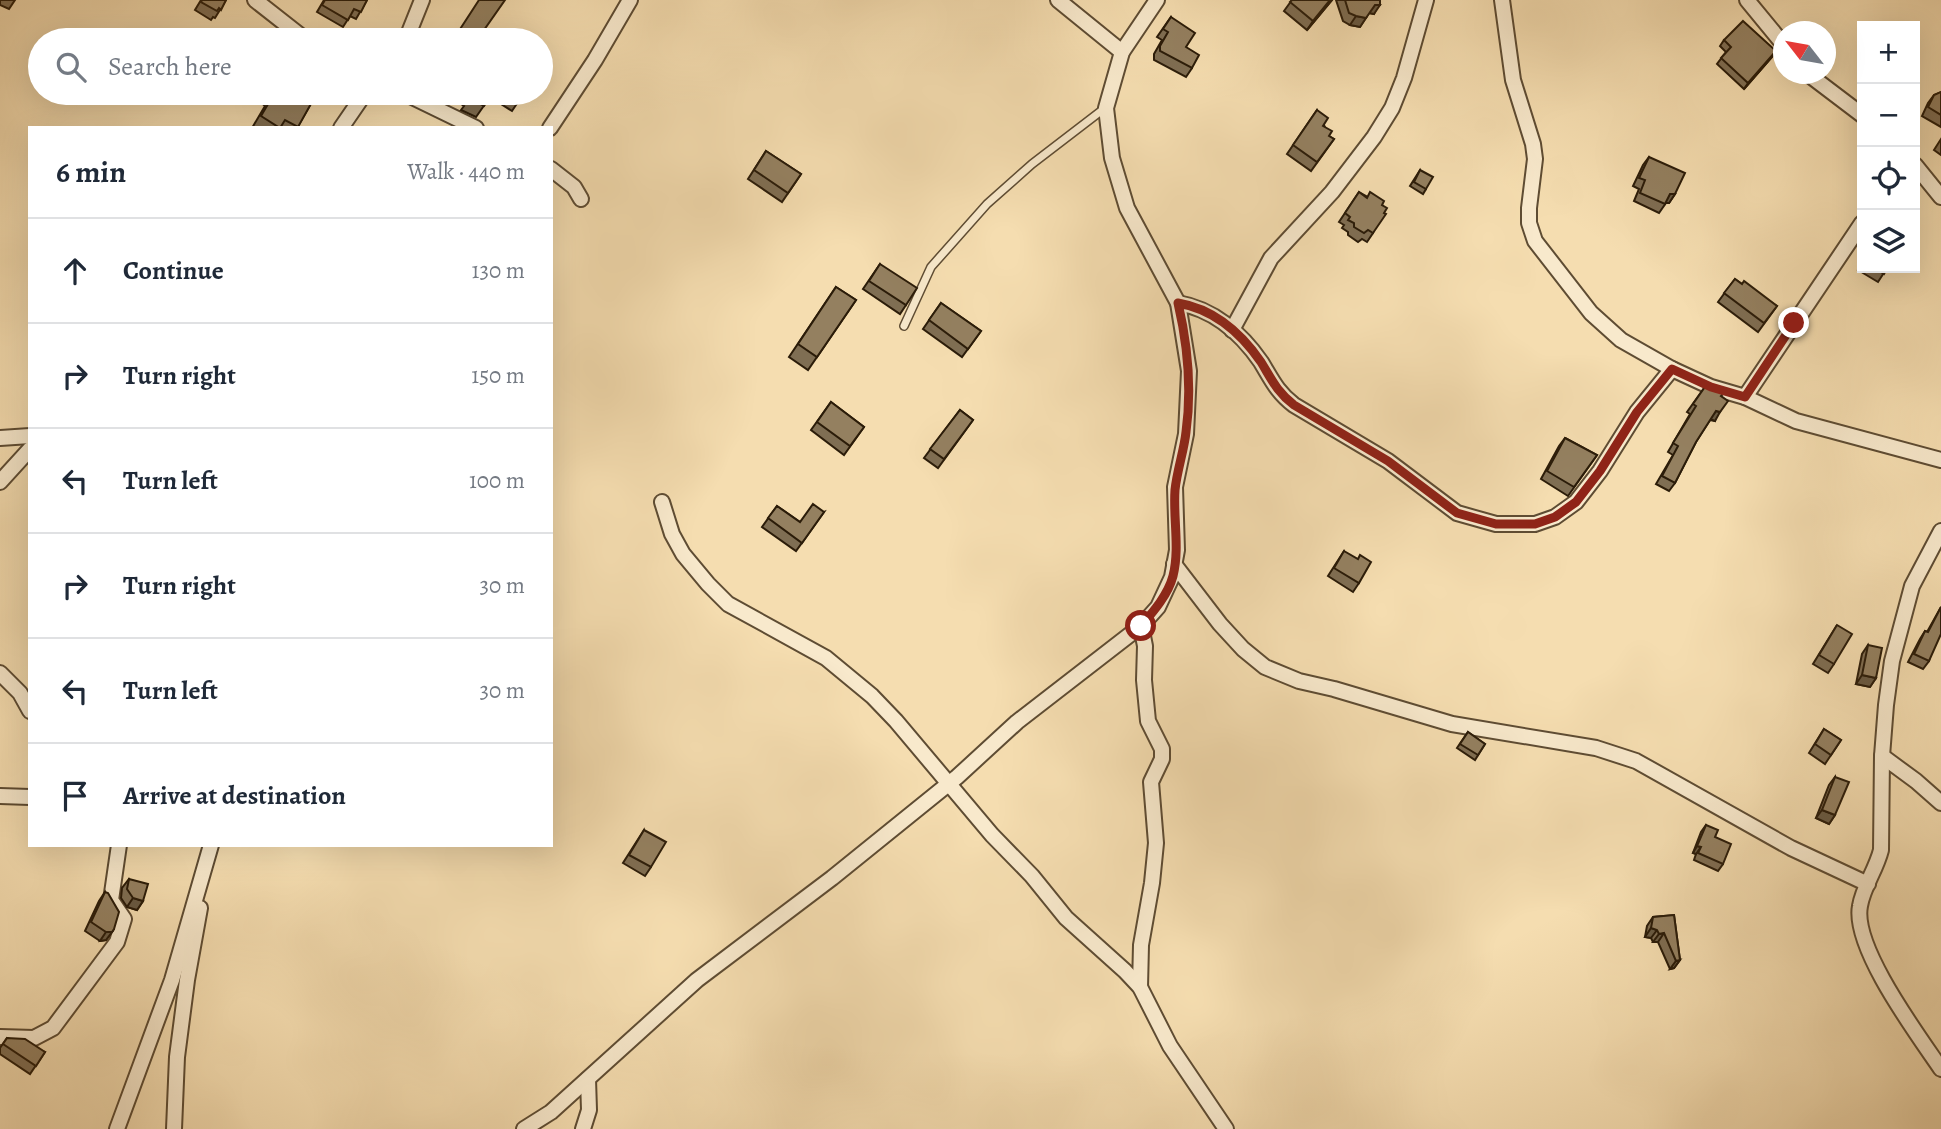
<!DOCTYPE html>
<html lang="en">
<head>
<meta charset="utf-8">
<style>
  body { margin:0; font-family:Alegreya,serif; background:#f2f2f3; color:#1f2937 }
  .controls { position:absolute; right:21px; top:21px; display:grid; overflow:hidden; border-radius:0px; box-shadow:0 7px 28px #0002 }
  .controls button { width:63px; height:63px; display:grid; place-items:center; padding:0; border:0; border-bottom:2px solid #e0e1e3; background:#fff; color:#1f2937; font:35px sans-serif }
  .compass { position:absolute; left:1773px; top:21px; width:63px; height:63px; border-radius:50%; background:#fff; box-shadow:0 7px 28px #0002; rotate:301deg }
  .stop { position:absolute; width:21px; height:21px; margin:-16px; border:5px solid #8f2418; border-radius:50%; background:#fff }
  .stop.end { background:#8f2418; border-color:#fff; box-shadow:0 2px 7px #0008 }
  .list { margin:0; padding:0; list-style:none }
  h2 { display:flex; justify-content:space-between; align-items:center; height:91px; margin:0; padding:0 28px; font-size:30px }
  h2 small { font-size:23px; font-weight:400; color:#747a83 }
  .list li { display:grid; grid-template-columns:46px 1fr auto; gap:21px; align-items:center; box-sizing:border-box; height:105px; padding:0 28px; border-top:2px solid #e0e1e3 }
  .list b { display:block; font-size:26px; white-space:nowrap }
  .list em { font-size:23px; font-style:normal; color:#747a83 }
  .icon { flex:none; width:38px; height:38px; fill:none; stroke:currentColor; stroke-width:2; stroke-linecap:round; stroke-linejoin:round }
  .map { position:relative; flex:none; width:1941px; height:1129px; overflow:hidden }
  .search { position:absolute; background:#fff; box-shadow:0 7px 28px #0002; left:28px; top:28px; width:525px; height:77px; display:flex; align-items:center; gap:18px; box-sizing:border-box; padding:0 24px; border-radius:38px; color:#747a83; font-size:26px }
  .panel { position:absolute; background:#fff; box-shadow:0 7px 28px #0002; left:28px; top:126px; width:525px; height:721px; border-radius:0px }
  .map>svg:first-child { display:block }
</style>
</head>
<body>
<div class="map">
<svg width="1941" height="1129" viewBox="0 0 1941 1129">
  <rect width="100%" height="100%" fill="#f5ddb0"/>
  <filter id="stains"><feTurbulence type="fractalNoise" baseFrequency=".00286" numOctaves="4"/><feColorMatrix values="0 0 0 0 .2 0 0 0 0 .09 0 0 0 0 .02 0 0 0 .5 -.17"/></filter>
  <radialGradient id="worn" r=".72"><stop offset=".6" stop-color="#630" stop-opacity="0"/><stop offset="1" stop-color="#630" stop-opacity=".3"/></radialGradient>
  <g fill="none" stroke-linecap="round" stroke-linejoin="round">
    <g stroke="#5e4c33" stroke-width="10">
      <polyline id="service" points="904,326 931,267 987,204 1032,164 1105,108"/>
    </g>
    <g stroke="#5e4c33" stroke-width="18">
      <g id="minor">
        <polyline points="255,0 306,40"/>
        <polyline points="1058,0 1122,52"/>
        <polyline points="1502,0 1513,80 1533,144 1535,159 1529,208 1529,223 1535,241 1591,313 1621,340 1672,369 1711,387 1745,397 1796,421 1941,460"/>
        <polyline points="1747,0 1784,45"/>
        <polyline points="406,40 422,0"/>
        <polyline points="1808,74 1862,115"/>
        <polyline points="404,93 476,128"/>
        <polyline points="341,128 365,93"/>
        <polyline points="550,128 595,60 630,0"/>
        <polyline points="1915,165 1941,197"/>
        <polyline points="551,169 574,187 581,199"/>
        <path d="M1178,303C1213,309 1241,333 1261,362C1272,380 1277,392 1294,405L1388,461L1457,513L1496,524H1535L1555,517L1576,502L1600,471L1637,412L1672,369"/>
        <polyline points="1232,330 1271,258 1332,192 1374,137 1392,108 1404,78 1426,0"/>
        <polyline points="1745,397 1862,223"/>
        <polyline points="0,438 30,436"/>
        <polyline points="0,482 30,449"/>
        <polyline points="662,502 672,534 683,554 708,584 728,604 826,658 872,696 896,721 992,835 1032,876 1066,918 1125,971 1140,987 1170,1046 1226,1129"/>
        <path d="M1941,531L1912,586L1892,661L1886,705L1882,756L1881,850C1876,870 1863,887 1860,906C1852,947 1918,1035 1941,1069"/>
        <polyline points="1174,564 1220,624 1243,649 1265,667 1299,681 1334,689 1452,724 1596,748 1636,761 1791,848 1868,884"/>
        <polyline points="0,673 20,693 30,711"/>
        <polyline points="1882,756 1916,781 1941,803"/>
        <polyline points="0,796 30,797"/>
        <polyline points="1140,987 1141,945 1152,883 1156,843 1151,782 1162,759 1162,749 1148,721 1144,680 1145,646 1141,626"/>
        <polyline points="0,1037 34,1038 53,1028 117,942 124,919 111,900 119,845"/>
        <polyline points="117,1129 172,980 211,845"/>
        <polyline points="174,1129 177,1057 187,980 200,908"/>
        <polyline points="524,1129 551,1112 697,980 832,878 957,777 1017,722 1141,626 1158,607 1172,577 1177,550 1175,487 1186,434 1189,371 1178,303 1127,208 1112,158 1106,108 1122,52 1157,0"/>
        <polyline points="583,1129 589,1110 588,1079"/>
      </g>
    </g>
    <use href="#service" stroke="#f8e9cc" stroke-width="7"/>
    <use href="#minor" stroke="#f8e9cc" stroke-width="14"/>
  </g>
  <g fill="#7f6e53" stroke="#2b1c09" stroke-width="2">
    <polygon points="0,0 15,0 9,9 0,5"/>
    <polygon points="201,0 226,0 215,18 213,17 211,20 195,10"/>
    <polygon points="324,0 367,0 356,19 350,16 343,27 317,12"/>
    <polygon points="1292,0 1332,0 1307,30 1284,11"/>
    <polygon points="1336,0 1380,0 1374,14 1369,13 1360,27 1350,25 1343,21"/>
    <polygon points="1171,17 1186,47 1192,68 1186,77 1154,60 1154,54 1162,40 1157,37"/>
    <polygon points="1724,40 1772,57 1744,89 1717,64 1726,52 1720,46"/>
    <polygon points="1941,92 1941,127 1922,116 1928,103 1934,95"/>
    <polygon points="261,93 317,93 297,128 252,128 265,106 257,99"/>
    <polygon points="452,93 524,93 512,111 490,97 476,117 461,110 464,106 449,96"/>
    <polygon points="1317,110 1329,136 1334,139 1311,171 1287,154"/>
    <polygon points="1941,139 1941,155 1934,150"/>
    <polygon points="766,151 801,174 782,202 748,179"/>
    <polygon points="1649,157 1675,194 1669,203 1666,203 1659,213 1634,201 1639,189 1633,186 1643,165"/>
    <polygon points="1420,170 1426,189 1423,194 1410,186"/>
    <polygon points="1359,192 1382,205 1373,233 1367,242 1362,239 1358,242 1348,235 1348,232 1342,228 1344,225 1339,222"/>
    <polygon points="880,264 906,305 900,314 863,289"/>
    <polygon points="1862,264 1862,268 1887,268 1878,282 1858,270"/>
    <polygon points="1735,279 1742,284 1777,306 1758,332 1718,302"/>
    <polygon points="836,287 856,300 808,370 789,357"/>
    <polygon points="941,303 981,331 962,357 923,329"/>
    <polygon points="1707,384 1721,396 1715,421 1710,420 1696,442 1675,483 1669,491 1656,484 1673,455 1668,452 1690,414 1687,412"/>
    <polygon points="831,402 864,427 844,455 811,430"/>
    <polygon points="960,410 973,420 938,468 924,458"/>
    <polygon points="1565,438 1597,455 1568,496 1541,479 1559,446"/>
    <polygon points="777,506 800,522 824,512 796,551 762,527"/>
    <polygon points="1344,551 1359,583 1353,592 1328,576"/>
    <polygon points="1941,607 1929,661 1923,669 1908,662 1920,639 1925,631 1927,632"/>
    <polygon points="1837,625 1834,664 1828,673 1813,664"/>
    <polygon points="1868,645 1876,678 1870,687 1856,684 1862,654"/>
    <polygon points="1824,729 1841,740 1825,764 1809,753"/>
    <polygon points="1468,732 1485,744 1475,760 1457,748"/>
    <polygon points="1835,777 1835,815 1829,824 1816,818 1829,785"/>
    <polygon points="1706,825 1715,837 1723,864 1718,871 1694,860 1696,854 1693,853 1701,832"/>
    <polygon points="644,830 651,867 645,876 623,863"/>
    <polygon points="129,879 143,901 137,910 127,907 121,898 122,888"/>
    <polygon points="105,892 114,929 106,940 100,941 85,931 99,901"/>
    <polygon points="1674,915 1680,960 1674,968 1670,969 1658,942 1653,942 1651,938 1645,937 1647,926 1653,917"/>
    <polygon points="7,1038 45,1052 30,1074 0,1054 0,1048"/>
  </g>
  <g fill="#685a43" stroke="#2b1c09" stroke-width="2">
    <polygon points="1330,0 1332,0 1307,30 1313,21"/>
    <polygon points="1375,5 1380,5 1374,14 1369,13"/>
    <polygon points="1356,16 1366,18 1360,27 1350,25"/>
    <polygon points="1776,51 1772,57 1744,89 1748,83"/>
    <polygon points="1670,194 1675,194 1669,203 1664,203"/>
    <polygon points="1716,411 1720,412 1715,421 1710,419"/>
    <polygon points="1862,675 1876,678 1870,687 1856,684"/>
    <polygon points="1822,810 1835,815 1829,824 1816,818"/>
    <polygon points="1697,846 1701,847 1696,854 1693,853"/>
    <polygon points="133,898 143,901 137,910 127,907"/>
    <polygon points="1651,928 1657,930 1651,938 1645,937"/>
    <polygon points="106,932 112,932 106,940 100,941"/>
    <polygon points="1664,933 1658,942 1653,942 1659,934"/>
    <polygon points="1680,960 1674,968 1670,969 1676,961"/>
  </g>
  <g fill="#948060" stroke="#2b1c09" stroke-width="2">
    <polygon points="202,0 226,0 221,10 219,8 217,11 201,2"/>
    <polygon points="325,0 367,0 361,12 354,9 348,20 322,5"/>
    <polygon points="479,0 505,0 477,40 453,40"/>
    <polygon points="1292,0 1330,0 1313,21 1290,2"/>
    <polygon points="1345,0 1380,0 1380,5 1375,5 1366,18 1356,16 1349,13"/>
    <polygon points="1171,17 1195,33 1186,47 1199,55 1192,68 1160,51 1160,46 1168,32 1163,29"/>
    <polygon points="1743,21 1776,51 1748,83 1721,58 1731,47 1724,40"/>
    <polygon points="1941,92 1941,115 1928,107 1934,95"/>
    <polygon points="273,93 317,93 298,127 285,120 280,128 261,116 274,94"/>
    <polygon points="470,93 492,93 484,106 469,98 472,94"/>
    <polygon points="510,93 524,93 520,99"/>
    <polygon points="1317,110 1328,118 1323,126 1332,131 1329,136 1334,139 1317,162 1293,145"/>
    <polygon points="766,151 801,174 788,193 754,170"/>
    <polygon points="1649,157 1685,173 1675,194 1670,194 1665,204 1640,193 1645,180 1639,178"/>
    <polygon points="1420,170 1433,177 1426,189 1414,182"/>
    <polygon points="1359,192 1367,198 1370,192 1384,201 1382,205 1387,208 1384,213 1386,214 1373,233 1368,230 1364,233 1354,227 1354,223 1348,220 1350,217 1345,213"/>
    <polygon points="880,264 917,288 906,305 869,281"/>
    <polygon points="1875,268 1887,268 1884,274"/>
    <polygon points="1735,279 1742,284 1744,281 1777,306 1764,323 1724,293"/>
    <polygon points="836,287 856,300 817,357 798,344"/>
    <polygon points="941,303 981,331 968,349 929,320"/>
    <polygon points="1707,384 1724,393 1721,396 1728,401 1720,412 1716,411 1696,442 1675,483 1662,476 1678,446 1673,443 1696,406 1693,404"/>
    <polygon points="831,402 864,427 850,446 817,422"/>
    <polygon points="960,410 973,420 944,459 930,449"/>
    <polygon points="1565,438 1597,455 1574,487 1547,471"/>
    <polygon points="813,504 824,512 802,543 768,518 777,506 800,522"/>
    <polygon points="1344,551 1358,559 1360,555 1371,562 1359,583 1334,568"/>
    <polygon points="1941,607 1941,634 1929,661 1914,654 1925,631 1928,632"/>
    <polygon points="1837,625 1852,634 1834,664 1819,655"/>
    <polygon points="1868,645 1882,648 1876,678 1862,675"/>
    <polygon points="1824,729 1841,740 1831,755 1815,744"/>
    <polygon points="1468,732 1485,744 1478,755 1460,744"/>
    <polygon points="1835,777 1849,782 1835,815 1822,810"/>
    <polygon points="1706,825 1718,830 1715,837 1731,844 1723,864 1698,853 1701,847 1697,846"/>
    <polygon points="644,830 666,842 651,867 629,855"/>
    <polygon points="129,879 148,884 143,901 133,898 127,889"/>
    <polygon points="105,892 108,893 119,912 114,929 112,932 106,932 91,922"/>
    <polygon points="1674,915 1680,960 1676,961 1664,933 1659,934 1657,930 1651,928 1653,917"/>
    <polygon points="7,1038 25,1039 45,1052 36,1066 3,1044"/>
  </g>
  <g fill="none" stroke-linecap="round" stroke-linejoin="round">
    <path stroke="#8f2418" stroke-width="9" d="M1141,626C1153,612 1168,595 1173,576C1180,548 1173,519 1175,490C1177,470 1184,451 1186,432C1192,388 1188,346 1178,303C1213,309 1241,333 1261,362C1272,380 1277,392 1294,405L1388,461L1457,513L1496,524H1535L1555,517L1576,502L1600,471L1637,412L1672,369L1711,387L1745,397L1794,323"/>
  </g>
  <rect width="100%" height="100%" filter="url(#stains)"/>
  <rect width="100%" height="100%" fill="url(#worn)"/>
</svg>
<div class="controls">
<button>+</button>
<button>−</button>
<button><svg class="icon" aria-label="locate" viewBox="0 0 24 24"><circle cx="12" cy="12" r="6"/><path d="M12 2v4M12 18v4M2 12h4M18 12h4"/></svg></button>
<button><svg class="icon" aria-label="layers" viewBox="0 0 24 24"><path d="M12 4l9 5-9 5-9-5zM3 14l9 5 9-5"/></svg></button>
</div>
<svg class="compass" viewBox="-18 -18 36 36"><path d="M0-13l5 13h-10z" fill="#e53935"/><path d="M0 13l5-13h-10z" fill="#747a83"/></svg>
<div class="stop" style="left:1141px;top:626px"></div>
<div class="stop end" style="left:1794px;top:323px"></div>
<div class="search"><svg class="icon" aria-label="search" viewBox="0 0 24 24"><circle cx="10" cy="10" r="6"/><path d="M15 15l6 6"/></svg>Search here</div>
<section class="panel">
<h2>6 min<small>Walk · 440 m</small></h2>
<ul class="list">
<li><svg class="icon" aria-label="ahead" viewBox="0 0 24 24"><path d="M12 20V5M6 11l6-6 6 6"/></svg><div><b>Continue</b></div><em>130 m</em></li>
<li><svg class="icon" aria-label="right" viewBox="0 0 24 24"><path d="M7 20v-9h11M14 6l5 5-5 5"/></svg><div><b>Turn right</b></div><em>150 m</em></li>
<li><svg class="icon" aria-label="left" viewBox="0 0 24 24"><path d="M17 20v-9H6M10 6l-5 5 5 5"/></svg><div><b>Turn left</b></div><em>100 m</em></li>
<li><svg class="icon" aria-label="right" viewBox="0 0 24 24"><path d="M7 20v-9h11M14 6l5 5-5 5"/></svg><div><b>Turn right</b></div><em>30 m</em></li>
<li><svg class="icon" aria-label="left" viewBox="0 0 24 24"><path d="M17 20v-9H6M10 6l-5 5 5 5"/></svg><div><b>Turn left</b></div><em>30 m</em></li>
<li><svg class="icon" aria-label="arrive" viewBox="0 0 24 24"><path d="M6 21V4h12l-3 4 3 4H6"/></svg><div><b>Arrive at destination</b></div></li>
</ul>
</section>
</div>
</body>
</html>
